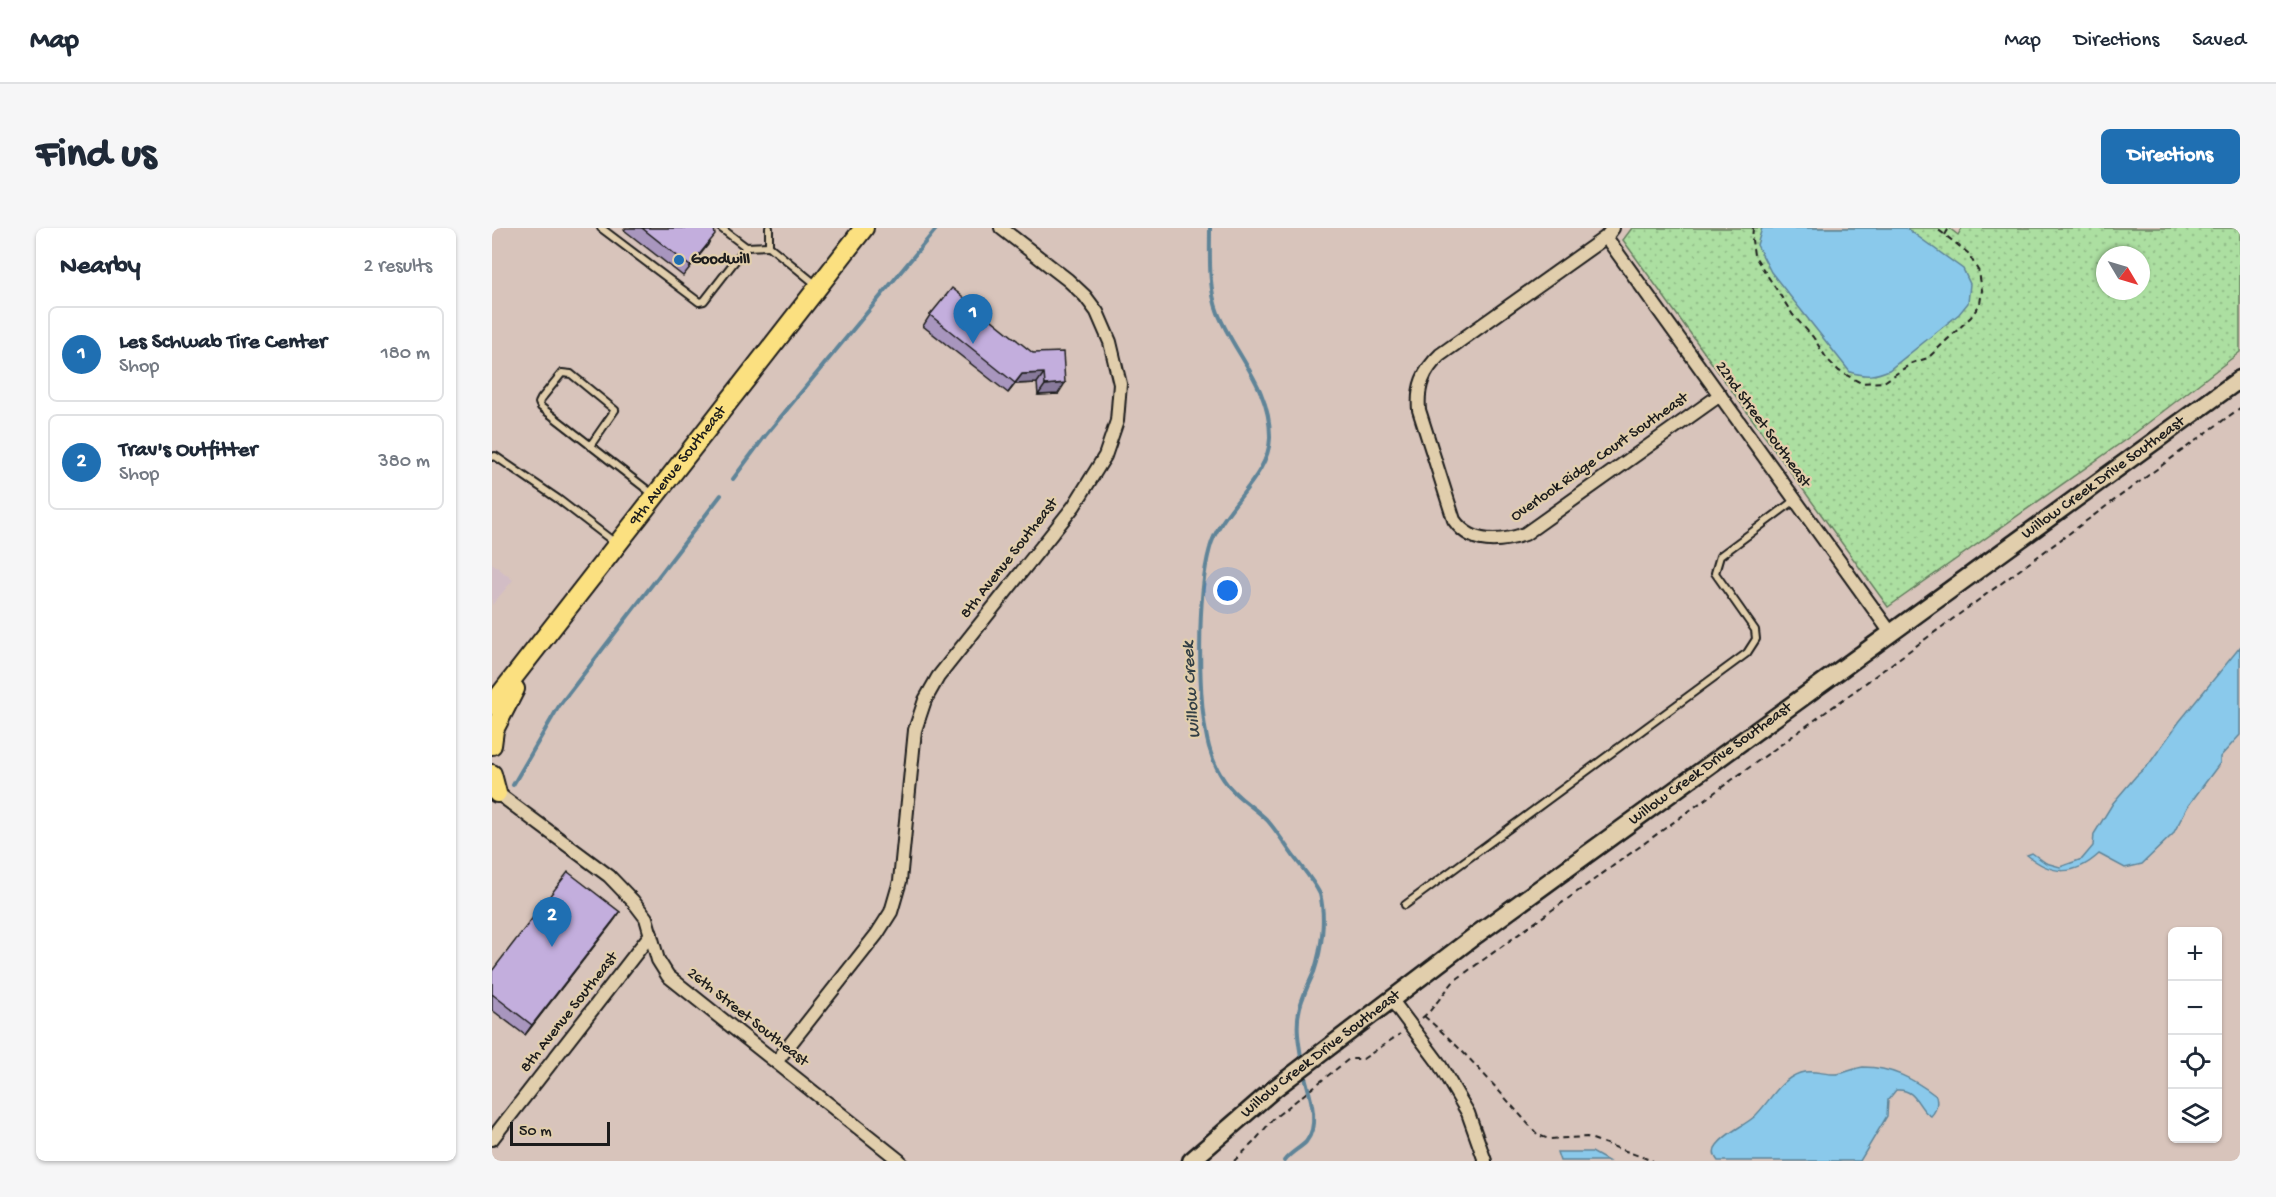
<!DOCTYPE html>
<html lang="en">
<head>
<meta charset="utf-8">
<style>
  body { margin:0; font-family:"Gochi Hand",sans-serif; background:#f6f6f7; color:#1f2937 }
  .controls { position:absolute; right:18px; bottom:18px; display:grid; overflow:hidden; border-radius:9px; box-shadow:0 2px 4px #0004 }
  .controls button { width:54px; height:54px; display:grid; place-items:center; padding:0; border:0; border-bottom:2px solid #e0e1e3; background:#fff; color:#1f2937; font:30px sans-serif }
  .compass { position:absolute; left:1604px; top:18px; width:54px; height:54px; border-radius:50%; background:#fff; box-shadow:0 2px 4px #0004; rotate:128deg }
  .scale { position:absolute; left:18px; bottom:15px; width:100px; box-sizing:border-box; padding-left:6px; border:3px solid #1c1c1c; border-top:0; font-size:16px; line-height:21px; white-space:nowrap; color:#1c1c1c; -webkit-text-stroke:4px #e1ceac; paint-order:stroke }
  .you { position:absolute; left:736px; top:363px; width:21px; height:21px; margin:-15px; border:4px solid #fff; border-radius:50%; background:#1a73e8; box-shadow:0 0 0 9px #1a73e833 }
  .badge { display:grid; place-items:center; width:39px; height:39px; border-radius:50%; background:#1f6fb2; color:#fff; font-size:20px; font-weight:700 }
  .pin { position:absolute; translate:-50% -50px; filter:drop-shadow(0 2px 3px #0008) }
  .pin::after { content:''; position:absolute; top:32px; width:21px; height:18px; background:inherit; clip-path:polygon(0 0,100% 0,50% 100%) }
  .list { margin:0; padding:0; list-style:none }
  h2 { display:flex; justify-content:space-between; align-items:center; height:78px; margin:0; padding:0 24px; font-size:26px }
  h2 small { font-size:20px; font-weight:400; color:#747a83 }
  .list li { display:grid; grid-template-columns:39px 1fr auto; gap:18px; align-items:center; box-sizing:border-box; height:96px; margin:0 12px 12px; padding:0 12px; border:2px solid #e0e1e3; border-radius:9px }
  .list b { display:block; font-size:22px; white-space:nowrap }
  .list p { margin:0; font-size:20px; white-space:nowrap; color:#747a83 }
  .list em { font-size:20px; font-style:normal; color:#747a83 }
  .icon { flex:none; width:33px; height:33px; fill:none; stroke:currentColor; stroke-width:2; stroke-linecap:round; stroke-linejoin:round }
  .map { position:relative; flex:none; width:1748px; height:933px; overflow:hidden; border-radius:9px }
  header { display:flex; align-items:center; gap:36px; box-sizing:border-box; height:84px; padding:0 30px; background:#fff; border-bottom:2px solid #e0e1e3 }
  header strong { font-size:28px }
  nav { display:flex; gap:33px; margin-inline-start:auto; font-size:21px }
  .intro { display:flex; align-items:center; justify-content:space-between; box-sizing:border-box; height:144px; padding:0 36px }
  h1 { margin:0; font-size:42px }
  .button { padding:15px 27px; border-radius:9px; background:#1f6fb2; color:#fff; font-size:21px; font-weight:700 }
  main { display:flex; gap:36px; padding:0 36px }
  aside { flex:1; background:#fff; border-radius:9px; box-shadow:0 2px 4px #0004 }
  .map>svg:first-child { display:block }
</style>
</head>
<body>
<header>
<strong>Map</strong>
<nav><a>Map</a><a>Directions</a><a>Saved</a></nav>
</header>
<div class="intro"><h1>Find us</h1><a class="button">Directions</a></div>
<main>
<aside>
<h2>Nearby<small>2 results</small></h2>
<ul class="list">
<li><span class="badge">1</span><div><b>Les Schwab Tire Center</b><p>Shop</p></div><em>180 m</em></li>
<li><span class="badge">2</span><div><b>Trav's Outfitter</b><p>Shop</p></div><em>380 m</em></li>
</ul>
</aside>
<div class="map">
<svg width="1748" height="933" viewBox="0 0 1748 933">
  <defs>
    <pattern id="grass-dots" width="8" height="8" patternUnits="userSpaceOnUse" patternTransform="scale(1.5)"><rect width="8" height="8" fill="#acdfa1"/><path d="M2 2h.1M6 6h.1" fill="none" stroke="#93bf8a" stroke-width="1.8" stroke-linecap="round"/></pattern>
  </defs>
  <rect width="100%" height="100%" fill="#d8c4bb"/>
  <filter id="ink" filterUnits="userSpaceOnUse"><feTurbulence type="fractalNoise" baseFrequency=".0167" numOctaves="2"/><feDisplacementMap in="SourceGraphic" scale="12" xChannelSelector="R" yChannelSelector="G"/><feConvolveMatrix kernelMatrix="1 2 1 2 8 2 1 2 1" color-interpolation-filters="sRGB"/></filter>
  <g filter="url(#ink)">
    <polygon fill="#d2bdc5" points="0,335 21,352 0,377"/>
    <path fill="url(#grass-dots)" stroke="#647e5e" stroke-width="1.5" fill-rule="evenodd" d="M1140,0H1457L1466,7L1470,0H1748V124L1643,205L1396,379L1131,12ZM1613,27H1649V63H1613Z"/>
    <g fill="#8ac9eb" stroke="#5e8498" stroke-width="1.5">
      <path d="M1270,0H1414L1471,41L1478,56L1476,75L1467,86L1397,142C1383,148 1374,149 1358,144L1279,44L1265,17Z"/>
      <path d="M1748,419V507L1728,529V535L1696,578L1681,606L1650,636L1633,640L1607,626C1583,648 1560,648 1535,627L1540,625L1554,635L1568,639L1590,631L1601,618L1602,606L1621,575L1644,548L1657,536L1687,494Z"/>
      <path d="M1371,839C1399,839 1422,851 1444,868C1446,876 1445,882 1439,888C1426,883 1426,860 1404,862L1396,872L1395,888L1368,933H1226C1222,928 1220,923 1225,917C1235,904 1250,899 1262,889C1277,875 1287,852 1308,845C1320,841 1333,847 1345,846C1354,845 1362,840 1371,839Z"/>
      <polygon points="1065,924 1100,924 1116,933 1068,933"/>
    </g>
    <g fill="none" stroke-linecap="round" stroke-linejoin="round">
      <g stroke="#5e8498" stroke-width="4">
        <path d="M718,0C718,28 716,59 726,85C743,127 779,160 778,210C777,250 728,281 718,320C705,366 705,473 717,519C720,530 725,542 732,552C743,569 761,578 775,592C785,603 793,617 802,629C811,641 821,652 828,666C834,690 830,720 822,744C817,755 811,767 808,779C803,797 807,817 810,834"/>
        <polyline points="241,251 273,208 445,0"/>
        <polyline points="21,557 67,478 229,267"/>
        <path d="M792,933C798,925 807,921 814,914C829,896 817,865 812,845"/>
      </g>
      <g stroke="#1c1c1c" stroke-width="10">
        <g id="lane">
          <polyline points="109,0 207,74 212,73 254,19"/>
          <polyline points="229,0 254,19 277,18"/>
          <polyline points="277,0 277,18 326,58"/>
          <polyline points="98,218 123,182 79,146 70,145 49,171 47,175 49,179 162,267"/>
          <polyline points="0,229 3,228 66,271 122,314"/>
          <polyline points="913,677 1255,425 1264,411 1263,402 1223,345 1228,328 1303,272"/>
        </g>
      </g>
      <g stroke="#1c1c1c" stroke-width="16">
        <g id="street">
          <path d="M1121,0L1114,9L948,127C931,143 925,159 927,182L962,292C979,317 1007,315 1033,306L1228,167"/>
          <polyline points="1114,9 1399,405"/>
          <polyline points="0,561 117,648 141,673 154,690 166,732 176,748 408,933"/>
          <polyline points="899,771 946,834 976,885 993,933"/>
          <polyline points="284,834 385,706 399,684 408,653 423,502 433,472 446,449 582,278 613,228 625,193 628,156 618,114 605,84 593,68 576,52 509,0"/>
          <polyline points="0,911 159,706"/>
        </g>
      </g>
      <g stroke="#1c1c1c" stroke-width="21">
        <g id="secondary">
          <path id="s1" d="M699,933L782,861L984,707L1748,151"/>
        </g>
      </g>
      <g stroke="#1c1c1c" stroke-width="22">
        <g id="primary">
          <path id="s2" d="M0,477L372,0"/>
          <polyline points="0,517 2,502 23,461"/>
          <polyline points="0,546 5,565"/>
        </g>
      </g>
      <g stroke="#1c1c1c" stroke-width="2" stroke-dasharray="6 4.5" stroke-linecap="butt">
        <polyline points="1261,0 1260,12 1262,27 1301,87 1321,109 1335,131 1347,143 1369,155 1392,154 1420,135 1436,130 1479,89 1488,76 1490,62 1487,44 1476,25 1444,0"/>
        <polyline points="1453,7 1457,0"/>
        <path d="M932,788C975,824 1009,866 1046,907L1057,911L1095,909L1161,933"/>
        <polyline points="930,790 937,784 962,753 1349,473 1748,180"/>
        <polyline points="742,933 761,915 781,891 857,831 871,831 908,806"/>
      </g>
      <use href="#lane" stroke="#e1ceac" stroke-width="6"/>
      <use href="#street" stroke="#e1ceac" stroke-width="12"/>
      <use href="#secondary" stroke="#e1ceac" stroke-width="16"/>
      <use href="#primary" stroke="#fbe080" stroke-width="18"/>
    </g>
    <g fill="#a896be" stroke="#1c1c1c" stroke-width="1.5">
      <polygon points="134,0 222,0 216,17 191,48 132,2"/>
      <polygon points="438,87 541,125 566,166 546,167 545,155 523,156 516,165 431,98"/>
      <polygon points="128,684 33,807 0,782 0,743"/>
    </g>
    <g fill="#887a9b" stroke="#1c1c1c" stroke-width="1.5">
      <polygon points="552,145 545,155 523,156 516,165 530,146"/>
      <polygon points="573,155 566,166 546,167 553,157"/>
      <polygon points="128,684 121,694 33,807 40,797"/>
    </g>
    <g fill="#c3aedd" stroke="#1c1c1c" stroke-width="1.5">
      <polygon points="150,0 222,0 223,7 198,38"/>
      <polygon points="460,60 541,125 571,124 573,155 553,157 552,145 530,146 523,155 438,87"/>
      <polygon points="76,644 128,684 40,797 0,766 0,743"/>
    </g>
  </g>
  <circle fill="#1f6fb2" stroke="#e1ceac" stroke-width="2" cx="187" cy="32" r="6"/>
  <g text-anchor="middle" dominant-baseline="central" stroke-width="4.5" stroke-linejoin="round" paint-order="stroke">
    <g font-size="16" font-weight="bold" fill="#1c1c1c" stroke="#e1ceac" text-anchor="start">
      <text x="199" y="32">Goodwill</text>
    </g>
    <g font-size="16" fill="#1c1c1c" stroke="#e1ceac">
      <text transform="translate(1270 197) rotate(54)">22nd Street Southeast</text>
      <text transform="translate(1108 230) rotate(-35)">Overlook Ridge Court Southeast</text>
      <text stroke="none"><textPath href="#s2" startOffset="303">9th Avenue Southeast</textPath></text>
      <text stroke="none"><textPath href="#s1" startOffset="1140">Willow Creek Drive Southeast</textPath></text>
      <text transform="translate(518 331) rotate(-52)">8th Avenue Southeast</text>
      <text stroke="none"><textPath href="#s1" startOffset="654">Willow Creek Drive Southeast</textPath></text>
      <text transform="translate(78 785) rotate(-52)">8th Avenue Southeast</text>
      <text transform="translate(255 790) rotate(38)">26th Street Southeast</text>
      <text stroke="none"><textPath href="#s1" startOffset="168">Willow Creek Drive Southeast</textPath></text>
    </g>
    <g font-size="18" font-style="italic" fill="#323f45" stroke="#e1ceac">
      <text transform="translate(700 462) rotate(-94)">Willow Creek</text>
    </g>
  </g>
</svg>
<div class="controls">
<button>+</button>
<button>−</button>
<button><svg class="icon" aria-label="locate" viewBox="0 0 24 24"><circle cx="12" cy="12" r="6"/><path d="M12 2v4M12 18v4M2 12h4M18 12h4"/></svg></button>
<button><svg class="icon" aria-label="layers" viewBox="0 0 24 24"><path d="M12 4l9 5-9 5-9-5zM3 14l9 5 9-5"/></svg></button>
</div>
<svg class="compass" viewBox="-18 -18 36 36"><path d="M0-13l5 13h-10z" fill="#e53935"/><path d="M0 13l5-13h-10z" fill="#747a83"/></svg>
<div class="scale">50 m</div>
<div class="you"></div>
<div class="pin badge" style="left:481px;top:116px">1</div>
<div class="pin badge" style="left:60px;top:719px">2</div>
</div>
</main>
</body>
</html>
